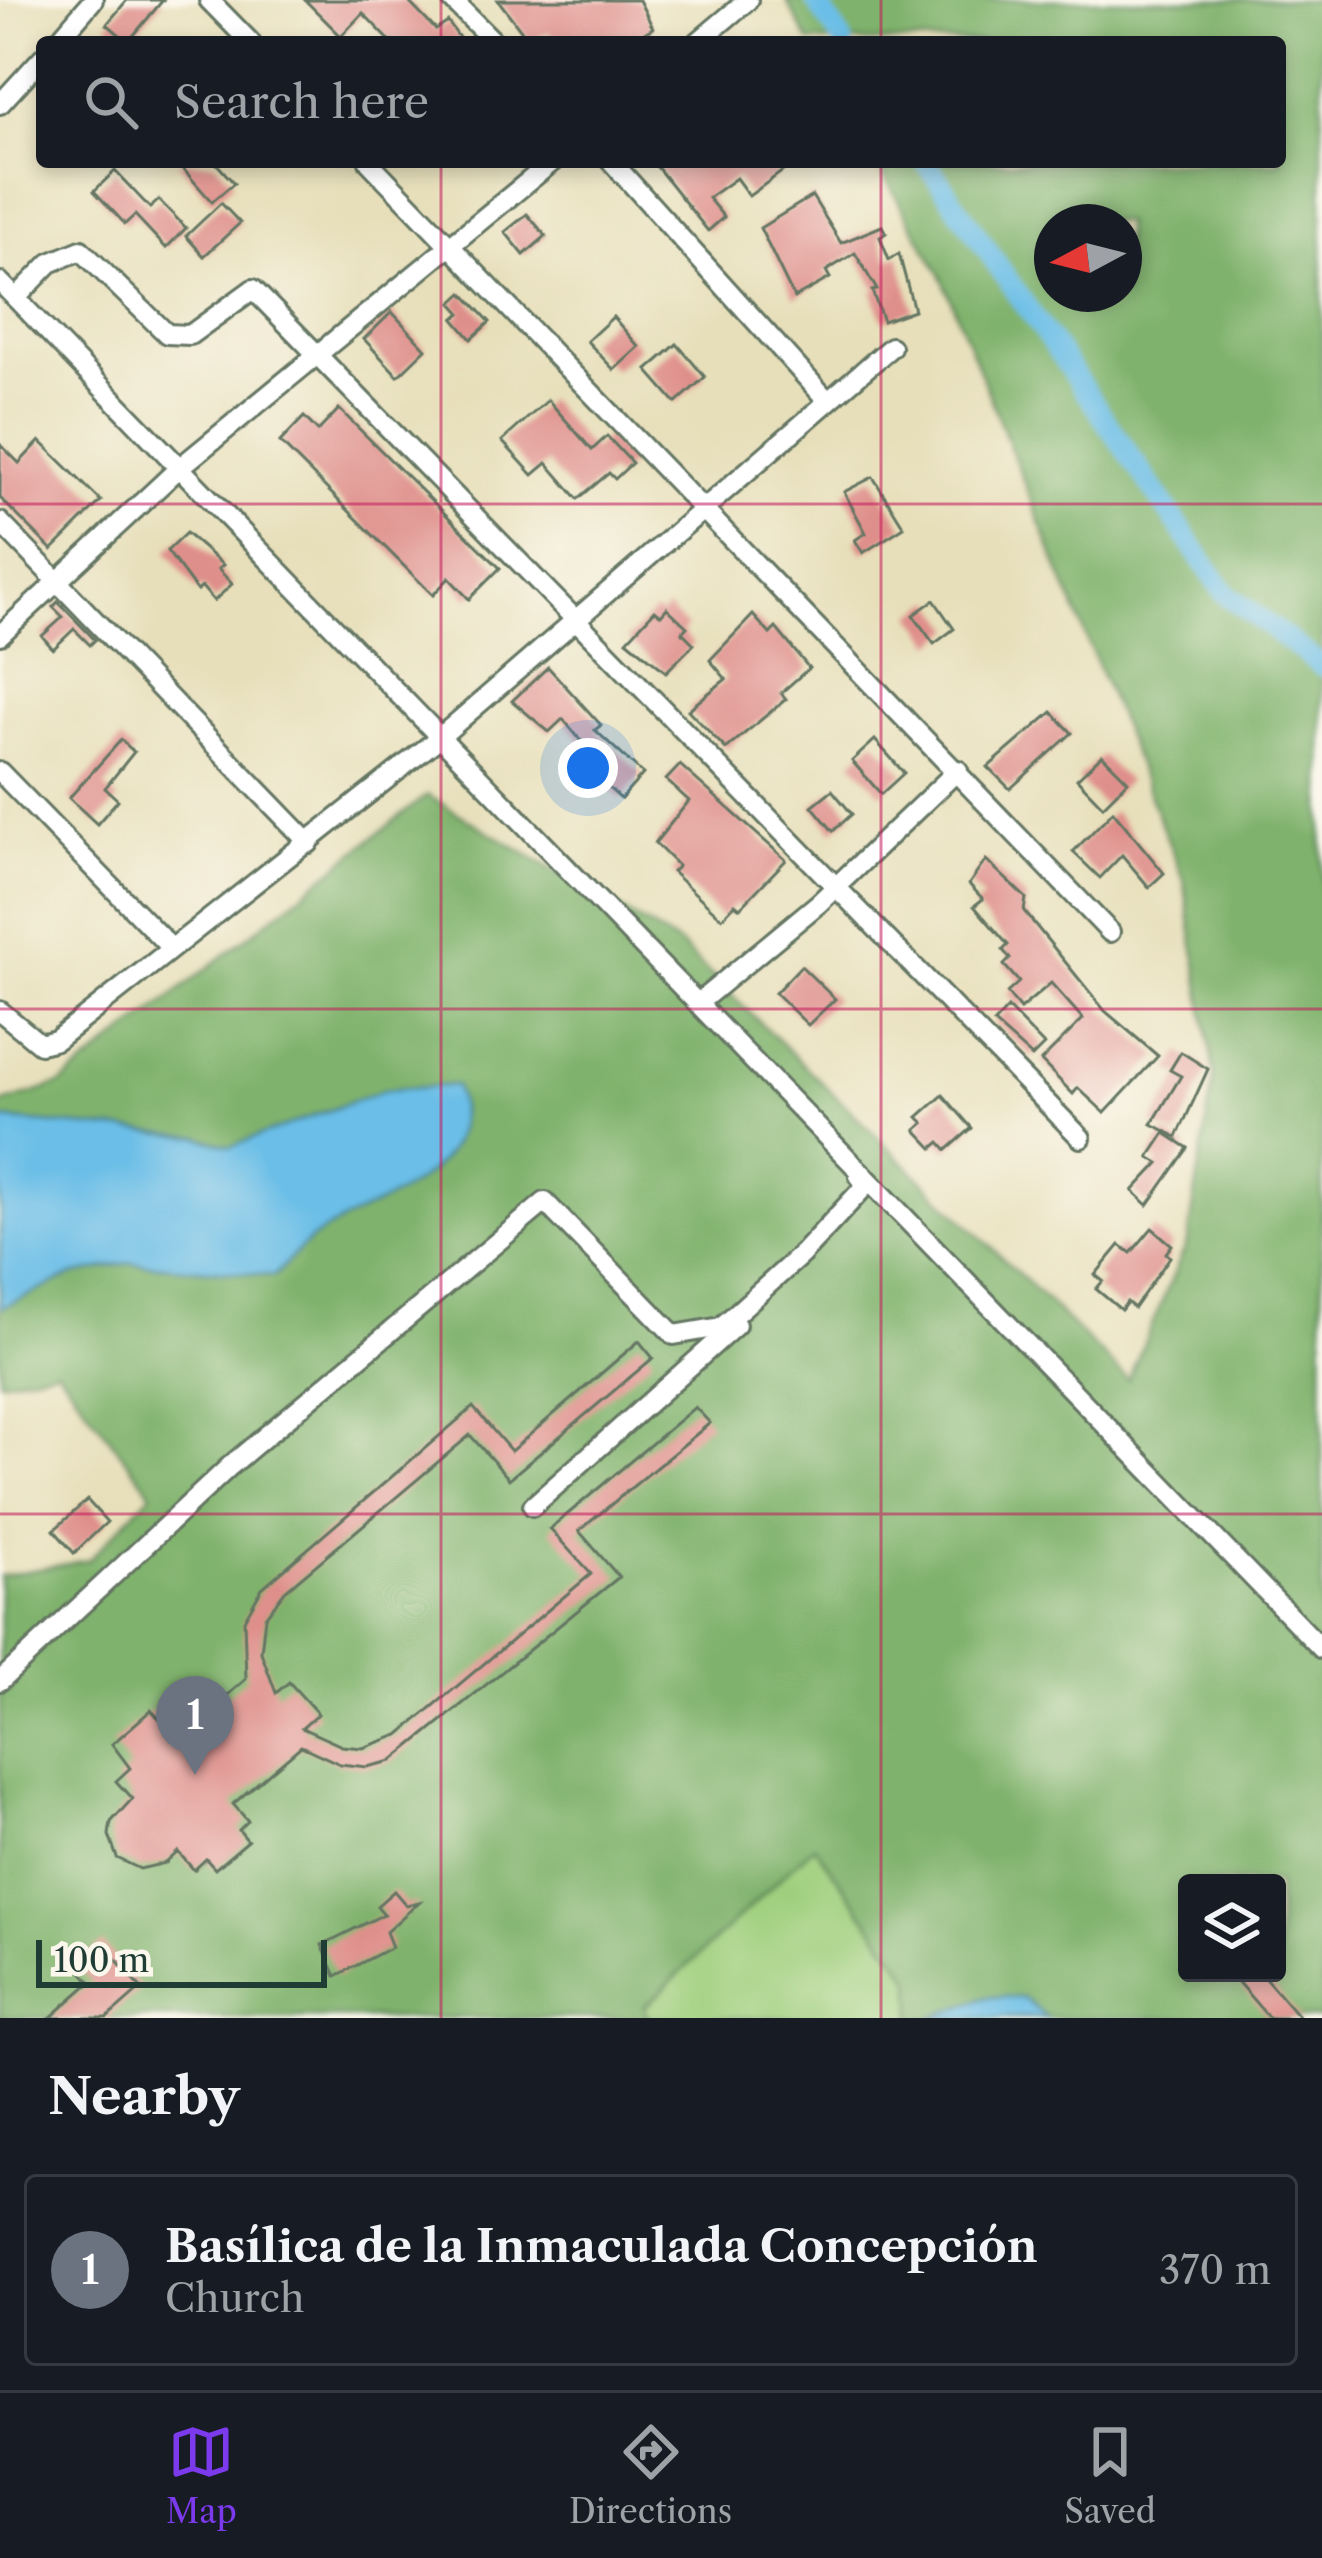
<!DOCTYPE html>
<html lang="en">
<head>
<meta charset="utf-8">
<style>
  body { margin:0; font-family:"Libre Caslon Text",serif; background:#242831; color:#f1f3f6 }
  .controls { position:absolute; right:36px; bottom:36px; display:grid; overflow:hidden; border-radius:12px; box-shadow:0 6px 18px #0003 }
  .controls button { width:108px; height:108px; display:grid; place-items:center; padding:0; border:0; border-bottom:3px solid #363941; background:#171b24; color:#f1f3f6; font:60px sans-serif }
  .compass { position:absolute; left:1034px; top:204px; width:108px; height:108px; border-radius:50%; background:#171b24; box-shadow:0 6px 18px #0003; rotate:263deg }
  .scale { position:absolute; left:36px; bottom:30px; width:291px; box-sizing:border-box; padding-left:12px; border:6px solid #1f3d34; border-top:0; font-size:33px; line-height:42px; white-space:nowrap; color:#1f3d34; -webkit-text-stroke:9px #fbf7ec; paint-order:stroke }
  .you { position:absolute; left:588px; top:768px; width:42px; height:42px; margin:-30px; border:9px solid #fff; border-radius:50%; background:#1a73e8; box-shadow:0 0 0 18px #1a73e833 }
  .badge { display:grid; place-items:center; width:78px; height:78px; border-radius:50%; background:#7c3aed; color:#fff; font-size:39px; font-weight:700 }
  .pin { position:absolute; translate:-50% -99px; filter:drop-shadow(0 3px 6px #0008) }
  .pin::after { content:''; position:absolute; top:63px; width:42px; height:36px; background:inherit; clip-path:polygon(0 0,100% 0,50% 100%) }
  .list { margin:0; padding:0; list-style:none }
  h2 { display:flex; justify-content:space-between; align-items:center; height:156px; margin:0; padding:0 48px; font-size:51px }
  h2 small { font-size:39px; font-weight:400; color:#9ea1a6 }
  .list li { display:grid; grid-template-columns:78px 1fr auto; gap:36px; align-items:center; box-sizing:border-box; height:192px; margin:0 24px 24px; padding:0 24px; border:3px solid #363941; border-radius:12px }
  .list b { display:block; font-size:45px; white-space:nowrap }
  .list p { margin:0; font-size:39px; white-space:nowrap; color:#9ea1a6 }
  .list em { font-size:39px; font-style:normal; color:#9ea1a6 }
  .icon { flex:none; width:66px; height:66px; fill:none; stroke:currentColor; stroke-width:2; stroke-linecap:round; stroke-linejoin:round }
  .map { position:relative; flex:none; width:1322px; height:2018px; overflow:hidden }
  .search { position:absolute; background:#171b24; box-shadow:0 6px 18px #0003; left:36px; right:36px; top:36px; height:132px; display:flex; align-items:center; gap:30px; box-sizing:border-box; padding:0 42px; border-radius:12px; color:#9ea1a6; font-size:45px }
  .sheet { height:372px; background:#171b24 }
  nav { display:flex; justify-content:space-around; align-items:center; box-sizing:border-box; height:168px; border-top:3px solid #363941; background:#171b24; font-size:33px; color:#9ea1a6 }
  nav a { display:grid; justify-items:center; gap:6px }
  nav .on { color:#7c3aed }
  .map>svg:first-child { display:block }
</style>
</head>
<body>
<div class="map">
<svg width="1322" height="2018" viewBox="0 0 1322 2018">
  <rect width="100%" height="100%" fill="#fbf7ec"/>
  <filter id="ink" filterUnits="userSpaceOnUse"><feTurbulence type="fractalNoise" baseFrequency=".00833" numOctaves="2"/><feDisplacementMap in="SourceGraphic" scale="24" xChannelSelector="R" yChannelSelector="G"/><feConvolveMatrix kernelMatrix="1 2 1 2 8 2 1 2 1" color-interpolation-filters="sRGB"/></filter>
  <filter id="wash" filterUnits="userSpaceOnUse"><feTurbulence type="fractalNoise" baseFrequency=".004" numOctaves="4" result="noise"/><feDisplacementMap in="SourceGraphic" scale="48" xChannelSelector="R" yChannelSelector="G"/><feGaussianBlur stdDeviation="2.7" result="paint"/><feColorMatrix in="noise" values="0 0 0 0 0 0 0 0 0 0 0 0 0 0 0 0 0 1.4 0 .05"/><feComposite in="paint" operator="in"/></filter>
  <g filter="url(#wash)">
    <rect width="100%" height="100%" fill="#e7dfba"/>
    <polygon fill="#9fcf7d" stroke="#5f8658" stroke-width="3" points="814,1845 912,1980 913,2018 648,2018 644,2008"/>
    <path fill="#7fb26c" stroke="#4f7850" stroke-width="3" fill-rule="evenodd" d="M786,0H1322V2018H913L912,1980L814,1846L644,2007L648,2018H0V1576L89,1560L152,1493L57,1369L0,1381V1104L61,1084L427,795L680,945L1128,1380L1188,1241L1214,1074L1184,881L943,280L877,162H1280V42H809ZM1052,222H1124V294H1052ZM1187,1883H1277V1973H1187Z"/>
    <g fill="#6bbee7" stroke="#457e8e" stroke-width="3">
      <path d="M455,1085C485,1171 380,1199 322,1232C304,1242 289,1262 274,1276L129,1263L73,1275L0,1308V1119L200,1137L230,1147L384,1090Z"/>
      <polygon points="987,1997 1022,1997 1047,2018 931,2018"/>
    </g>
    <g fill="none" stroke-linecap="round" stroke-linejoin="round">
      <g stroke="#6bbee7" stroke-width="21">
        <polyline points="815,0 843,42"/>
        <polyline points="926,162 1226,594 1322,666"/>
      </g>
    </g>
    <g id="blocks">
      <g fill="#df8f8b">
        <polygon points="127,0 163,0 128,42 107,24"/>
        <polygon points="305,0 407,0 436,30 448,22 462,42 391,42 363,13 341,36"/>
        <polygon points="498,0 639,0 653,28 628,42 556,42 548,32 530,42"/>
        <polygon points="177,162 215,162 234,183 212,202"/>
        <polygon points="653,162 795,162 749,196 736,178 708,198 724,217 708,231"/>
        <polygon points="115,171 150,208 159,200 186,228 166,248 135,215 125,224 94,191"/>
        <polygon points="812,196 841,243 882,226 886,233 880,237 889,260 899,254 914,310 883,321 872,291 877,290 855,253 826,271 830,278 794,298 760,228"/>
        <polygon points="221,203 240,223 204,256 186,236"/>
        <polygon points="527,214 546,236 524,255 505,232"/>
        <polygon points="463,293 490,322 471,339 454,319 461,313 452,303"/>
        <polygon points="392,312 426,349 398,376 364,339"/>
        <polygon points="613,317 639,347 614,370 587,341"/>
        <polygon points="677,344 705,377 676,403 647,370"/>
        <polygon points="548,400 592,450 607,436 632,463 615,479 609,473 578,499 547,463 533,475 502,441"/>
        <polygon points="339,409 500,568 469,599 449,578 433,595 280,442 304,417 318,431"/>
        <polygon points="40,441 101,501 52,550 0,498 0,444 19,463"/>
        <polygon points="873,477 904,527 863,553 855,540 866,533 844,492"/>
        <polygon points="186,533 223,565 218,569 232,584 214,601 202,587 197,591 167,551"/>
        <polygon points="934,600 954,629 934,644 913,615"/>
        <polygon points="58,602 95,640 90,645 74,629 53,649 42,636 63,617 53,607"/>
        <polygon points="667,608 687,627 682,632 694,644 666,672 627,640 655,610 661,615"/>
        <polygon points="753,615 770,634 776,628 809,668 781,693 786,699 726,749 688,710 726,679 710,660"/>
        <polygon points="548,667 601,725 595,730 643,774 621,799 578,760 588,749 563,719 549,732 512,701"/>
        <polygon points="1052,712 1072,733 1010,789 988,767"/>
        <polygon points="121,740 134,752 105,788 118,800 97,824 69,798"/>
        <polygon points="875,740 904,773 881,794 852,761"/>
        <polygon points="1102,755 1128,781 1103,806 1077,779"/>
        <polygon points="680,765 786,860 740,908 735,904 722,918 672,872 678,866 655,843 689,801 666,780"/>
        <polygon points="832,790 852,814 833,831 812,806"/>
        <polygon points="1113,811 1164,873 1149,887 1122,855 1100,878 1073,852"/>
        <polygon points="986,860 1026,898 1024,911 1105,1011 1158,1056 1105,1113 1078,1088 1073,1094 1041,1061 1083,1019 1051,983 1020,1009 1007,993 1019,982 1004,965 1010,959 1003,950 1008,945 974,906 983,899 969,884"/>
        <polygon points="801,966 835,999 808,1025 775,993"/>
        <polygon points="1008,1008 1044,1045 1032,1057 994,1023"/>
        <polygon points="1181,1052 1208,1069 1177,1137 1152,1124 1181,1076 1170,1070"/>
        <polygon points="943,1095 972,1128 947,1150 940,1142 933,1148 916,1130 924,1123 918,1117"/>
        <polygon points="1165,1133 1188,1148 1148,1205 1133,1191 1159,1163 1149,1157"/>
        <polygon points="1152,1228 1172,1245 1166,1253 1170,1257 1134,1308 1127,1302 1121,1310 1096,1289 1103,1281 1095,1275 1120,1245 1131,1253"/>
        <polygon points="639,1341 653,1358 509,1479 470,1435 285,1591 265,1617 261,1652 276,1693 289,1682 318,1714 302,1728 342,1746 363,1748 399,1735 591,1574 550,1529 695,1407 710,1423 579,1531 619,1577 392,1761 367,1767 340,1764 301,1746 233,1804 248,1821 239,1830 248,1841 215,1869 206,1859 194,1870 178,1852 166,1863 140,1869 117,1858 109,1835 111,1822 132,1799 116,1781 130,1768 112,1744 151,1710 178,1738 246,1679 244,1620 262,1588 473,1407 511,1451"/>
        <polygon points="87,1500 107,1522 74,1553 54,1530"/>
        <polygon points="394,1891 406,1905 419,1902 386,1932 392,1947 336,1976 322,1945 384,1914 377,1906"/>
        <polygon points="102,1943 141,1988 107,2018 50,2018 91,1982 76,1965"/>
        <polygon points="1230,1973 1261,1973 1300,2018 1269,2018"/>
      </g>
    </g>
  </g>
  <g filter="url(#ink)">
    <use href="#blocks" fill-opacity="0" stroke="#657663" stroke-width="3"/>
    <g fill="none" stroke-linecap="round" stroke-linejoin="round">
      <g stroke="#657663" stroke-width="24">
        <g id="minor">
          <polyline points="209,0 250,42"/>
          <polyline points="452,0 494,42"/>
          <polyline points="57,42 93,0"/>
          <polyline points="698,42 748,0"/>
          <polyline points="0,104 42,58"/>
          <polyline points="369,162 1110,932"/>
          <polyline points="612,162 826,399"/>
          <polyline points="0,282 1322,1649"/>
          <polyline points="16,298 50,263 81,250 167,334 190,335 253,289 1081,1138"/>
          <polyline points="0,522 309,843"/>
          <polyline points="0,635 178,469 552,162"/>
          <polyline points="0,772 171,948"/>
          <polyline points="698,1003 819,903 958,770"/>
          <polyline points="0,1011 40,1044 56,1040 439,738 891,347"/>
          <polyline points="533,1506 736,1325"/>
          <polyline points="0,1681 230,1466 545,1202 674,1335 721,1327 802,1254 867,1184 859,1176"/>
        </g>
      </g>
      <use href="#minor" stroke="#fff" stroke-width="18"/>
    </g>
  </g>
  <path fill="none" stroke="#c2185b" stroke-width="3" stroke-opacity="0.55" d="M441,0V42M881,0V42M441,162V2018M881,162V2018M0,504H1322M0,1009H1322M0,1514H1322"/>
</svg>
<div class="controls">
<button><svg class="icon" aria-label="layers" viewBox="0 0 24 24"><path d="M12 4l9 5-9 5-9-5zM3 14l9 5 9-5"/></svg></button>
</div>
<svg class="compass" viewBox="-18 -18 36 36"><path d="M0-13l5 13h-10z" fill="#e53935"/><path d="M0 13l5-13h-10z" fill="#9ea1a6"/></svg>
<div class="scale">100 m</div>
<div class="you"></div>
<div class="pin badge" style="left:195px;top:1775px;background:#6b7280">1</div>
<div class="search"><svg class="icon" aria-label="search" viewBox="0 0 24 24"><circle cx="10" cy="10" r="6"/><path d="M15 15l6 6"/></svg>Search here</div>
</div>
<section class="sheet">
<h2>Nearby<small></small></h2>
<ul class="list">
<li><span class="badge" style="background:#6b7280">1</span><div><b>Basílica de la Inmaculada Concepción</b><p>Church</p></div><em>370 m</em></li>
</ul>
</section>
<nav>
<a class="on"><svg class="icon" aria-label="map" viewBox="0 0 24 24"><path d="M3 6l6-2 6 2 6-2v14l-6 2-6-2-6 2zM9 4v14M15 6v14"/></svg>Map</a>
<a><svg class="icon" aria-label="directions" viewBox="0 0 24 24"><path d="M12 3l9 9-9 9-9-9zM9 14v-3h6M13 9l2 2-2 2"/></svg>Directions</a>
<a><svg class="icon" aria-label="saved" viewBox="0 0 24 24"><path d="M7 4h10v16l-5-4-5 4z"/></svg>Saved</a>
</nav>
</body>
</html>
